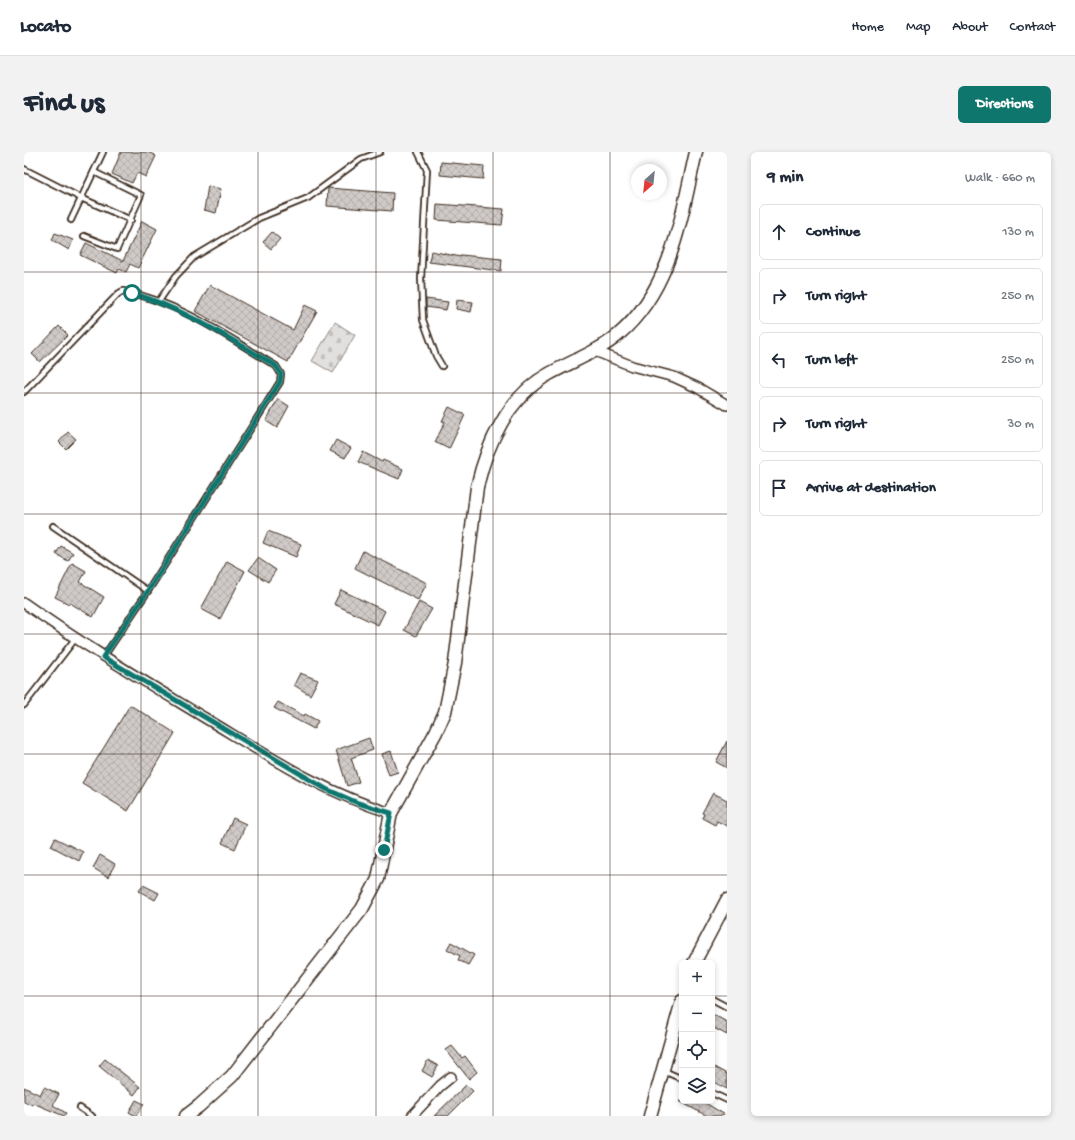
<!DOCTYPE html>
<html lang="en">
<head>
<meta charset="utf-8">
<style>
  body { margin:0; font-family:"Gochi Hand",sans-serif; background:#f2f2f3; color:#1f2937 }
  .controls { position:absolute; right:12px; bottom:12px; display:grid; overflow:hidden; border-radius:6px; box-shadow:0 2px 6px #0003 }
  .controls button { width:36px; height:36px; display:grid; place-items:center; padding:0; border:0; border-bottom:1px solid #e0e1e3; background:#fff; color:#1f2937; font:20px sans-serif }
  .compass { position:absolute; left:607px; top:12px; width:36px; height:36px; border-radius:50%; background:#fff; box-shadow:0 2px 6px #0003; rotate:207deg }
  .stop { position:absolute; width:12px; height:12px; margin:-9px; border:3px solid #0f766e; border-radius:50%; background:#fff }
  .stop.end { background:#0f766e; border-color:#fff; box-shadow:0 1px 4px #0008 }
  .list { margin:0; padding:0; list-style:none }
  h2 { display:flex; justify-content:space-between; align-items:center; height:52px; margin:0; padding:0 16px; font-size:17px }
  h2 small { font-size:13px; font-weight:400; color:#747a83 }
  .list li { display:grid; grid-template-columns:26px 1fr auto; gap:12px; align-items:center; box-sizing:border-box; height:56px; margin:0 8px 8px; padding:0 8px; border:1px solid #e0e1e3; border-radius:6px }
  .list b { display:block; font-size:15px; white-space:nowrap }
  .list em { font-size:13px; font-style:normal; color:#747a83 }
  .icon { flex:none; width:22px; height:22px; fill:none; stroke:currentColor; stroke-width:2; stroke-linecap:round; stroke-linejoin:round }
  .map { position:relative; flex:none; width:703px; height:964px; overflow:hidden; border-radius:6px }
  header { display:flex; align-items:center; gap:24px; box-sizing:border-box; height:56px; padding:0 20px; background:#fff; border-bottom:1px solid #e0e1e3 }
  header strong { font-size:19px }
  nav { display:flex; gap:22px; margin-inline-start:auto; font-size:14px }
  .intro { display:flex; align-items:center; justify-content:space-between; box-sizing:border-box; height:96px; padding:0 24px }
  h1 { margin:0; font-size:28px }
  .button { padding:10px 18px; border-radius:6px; background:#0f766e; color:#fff; font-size:14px; font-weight:700 }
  main { display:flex; gap:24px; padding:0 24px }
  aside { flex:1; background:#fff; border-radius:6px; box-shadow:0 2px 6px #0003 }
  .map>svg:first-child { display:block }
</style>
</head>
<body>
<header>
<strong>Locato</strong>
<nav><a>Home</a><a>Map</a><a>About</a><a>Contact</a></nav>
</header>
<div class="intro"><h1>Find us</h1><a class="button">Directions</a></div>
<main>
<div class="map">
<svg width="703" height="964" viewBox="0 0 703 964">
  <defs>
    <pattern id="cemetery-stones" width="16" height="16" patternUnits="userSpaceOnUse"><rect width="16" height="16" fill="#e2e0de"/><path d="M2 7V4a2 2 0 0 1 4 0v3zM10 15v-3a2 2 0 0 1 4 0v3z" fill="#c3c0be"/></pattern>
    <pattern id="building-cross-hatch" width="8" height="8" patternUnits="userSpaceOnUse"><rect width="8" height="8" fill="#cfcac7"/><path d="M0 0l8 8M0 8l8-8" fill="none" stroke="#b3aeaa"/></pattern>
  </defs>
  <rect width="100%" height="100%" fill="#fff"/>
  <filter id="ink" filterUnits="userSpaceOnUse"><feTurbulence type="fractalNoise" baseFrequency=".025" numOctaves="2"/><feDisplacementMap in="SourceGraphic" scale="8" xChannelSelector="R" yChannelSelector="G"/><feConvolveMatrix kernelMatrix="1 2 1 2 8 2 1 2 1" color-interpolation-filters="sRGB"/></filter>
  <g filter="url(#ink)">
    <polygon fill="url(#cemetery-stones)" stroke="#8e857e" points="311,170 331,183 309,221 288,209"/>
    <g fill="url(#building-cross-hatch)" stroke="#3b2a1e">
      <polygon points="97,0 124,0 132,4 122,25 113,21 108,31 88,22"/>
      <polygon points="417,10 460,14 459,27 416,23"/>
      <polygon points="184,34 197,37 192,61 180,58"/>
      <polygon points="304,36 369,41 368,59 303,54"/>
      <polygon points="413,52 480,57 478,73 412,68"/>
      <polygon points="118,69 133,77 114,116 106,112 102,120 95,117 93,121 56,103 62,91 99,109"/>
      <polygon points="248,80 256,87 247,97 239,90"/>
      <polygon points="31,81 49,88 45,98 28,88"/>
      <polygon points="407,99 437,105 437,103 478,107 477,119 405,110"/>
      <polygon points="186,133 269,178 281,153 293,159 264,210 171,159"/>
      <polygon points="402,147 424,150 422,158 402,155"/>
      <polygon points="433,148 449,150 447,160 432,157"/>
      <polygon points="35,174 44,183 16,210 8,202"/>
      <polygon points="254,247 265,254 253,276 242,269"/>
      <polygon points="425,255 441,263 425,297 411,290 421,270 418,269"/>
      <polygon points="44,280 52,287 42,297 35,290"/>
      <polygon points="312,288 327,296 321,306 306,299"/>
      <polygon points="339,300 358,310 359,308 379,317 375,327 334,310"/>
      <polygon points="244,379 277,392 272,405 239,391"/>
      <polygon points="37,394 49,401 44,409 32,402"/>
      <polygon points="339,399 403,431 394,448 331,416"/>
      <polygon points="234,406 252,418 244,430 225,418"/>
      <polygon points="203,409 221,419 196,467 177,457"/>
      <polygon points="48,411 62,419 56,430 80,445 69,465 46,451 45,452 31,445"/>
      <polygon points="317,438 361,459 354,473 310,452"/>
      <polygon points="395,450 408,457 392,484 380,478"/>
      <polygon points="276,521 294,528 286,543 270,533"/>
      <polygon points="254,550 280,564 281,562 294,569 290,577 250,556"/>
      <polygon points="106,553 151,581 104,659 58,631"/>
      <polygon points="345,586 349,598 327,606 335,630 323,634 312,598"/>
      <polygon points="703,589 703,616 692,610"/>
      <polygon points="367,599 374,620 365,623 358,602"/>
      <polygon points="689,641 703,648 703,674 693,669 691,673 678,666 680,662 678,661"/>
      <polygon points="209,666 222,672 211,697 198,691"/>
      <polygon points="31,686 59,700 55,709 27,694"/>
      <polygon points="76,703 91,712 84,725 69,716"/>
      <polygon points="119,733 135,741 131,748 115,739"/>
      <polygon points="427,790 450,803 444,813 434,808 436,804 423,797"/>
      <polygon points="688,862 703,870 703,883 688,875"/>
      <polygon points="428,894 438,906 441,904 453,920 445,927 422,898"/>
      <polygon points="81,907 116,935 110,943 75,914"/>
      <polygon points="404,908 414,914 408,925 398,919"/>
      <polygon points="688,914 703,922 703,937 688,929"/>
      <polygon points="442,933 449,939 424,964 410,964"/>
      <polygon points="0,935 16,943 20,935 35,942 29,953 42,961 40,964 9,951 8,953 0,949"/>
      <polygon points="112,948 120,952 112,964 105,960"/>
      <polygon points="655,949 678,949 703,964 683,964"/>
    </g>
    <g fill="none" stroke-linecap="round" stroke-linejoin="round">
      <g stroke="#3b2a1e" stroke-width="8">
        <g id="lane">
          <polyline points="394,0 403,18 397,127 399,168 412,204 418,214"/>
          <polyline points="0,17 57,46 107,68"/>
          <polyline points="47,68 79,0"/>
          <polyline points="60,84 93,97 117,43 70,20"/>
          <polyline points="135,149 152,124 170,105 235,66 284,46 337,7 356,0"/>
          <path d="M0,240L94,142L99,139C155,150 204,185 252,214L257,222L256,230L124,439L80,504"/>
          <polyline points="29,374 124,439"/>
          <polyline points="0,553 51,487"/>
          <polyline points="688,847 703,855"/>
          <polyline points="640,919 658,927"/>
          <polyline points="688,941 703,948"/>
          <polyline points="56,956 68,964"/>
        </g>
      </g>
      <g stroke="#3b2a1e" stroke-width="12">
        <g id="street">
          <polyline points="571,199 608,214 650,225 674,236 703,253"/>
          <path d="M0,451C59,493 120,529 181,566C243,603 298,640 367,661"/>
          <polyline points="388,964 416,934 427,925"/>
        </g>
      </g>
      <g stroke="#3b2a1e" stroke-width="15">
        <g id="secondary">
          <polyline points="670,811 703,748"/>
          <path d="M162,964L175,954L208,924L338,757L354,727L367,661L412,580L421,560L431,511L453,335C463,291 485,244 525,222C548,209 574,200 594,183C648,137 657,65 672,0"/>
          <polyline points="626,964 658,849"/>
        </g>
      </g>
      <use href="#lane" stroke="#fff" stroke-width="4.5"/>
      <use href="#street" stroke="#fff" stroke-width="9"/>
      <use href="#secondary" stroke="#fff" stroke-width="12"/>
    </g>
  </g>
  <g fill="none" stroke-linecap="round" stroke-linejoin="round" filter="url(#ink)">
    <path stroke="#0f766e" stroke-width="5" d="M108,141C160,157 205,186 252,214L257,222L256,230L124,439L79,505L302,637L334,651L367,661L360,698"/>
  </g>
  <path fill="none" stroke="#3b2a1e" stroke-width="1" stroke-opacity="0.55" d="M117,0V964M234,0V964M352,0V964M469,0V964M586,0V964M0,120H703M0,241H703M0,362H703M0,482H703M0,602H703M0,723H703M0,844H658M688,844H703"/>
</svg>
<div class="controls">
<button>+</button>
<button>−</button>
<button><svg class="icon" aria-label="locate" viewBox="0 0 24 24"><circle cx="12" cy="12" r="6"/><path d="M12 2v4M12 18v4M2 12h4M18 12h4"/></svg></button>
<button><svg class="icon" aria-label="layers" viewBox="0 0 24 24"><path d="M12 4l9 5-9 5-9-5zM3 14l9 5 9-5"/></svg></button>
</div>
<svg class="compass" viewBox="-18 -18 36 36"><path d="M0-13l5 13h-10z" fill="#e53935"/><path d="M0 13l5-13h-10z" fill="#747a83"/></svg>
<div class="stop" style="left:108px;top:141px"></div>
<div class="stop end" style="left:360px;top:698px"></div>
</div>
<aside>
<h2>9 min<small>Walk · 660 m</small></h2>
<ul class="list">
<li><svg class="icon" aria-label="ahead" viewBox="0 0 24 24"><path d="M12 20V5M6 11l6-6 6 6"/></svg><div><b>Continue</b></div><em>130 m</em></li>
<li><svg class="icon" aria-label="right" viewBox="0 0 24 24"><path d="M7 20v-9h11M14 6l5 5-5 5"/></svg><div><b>Turn right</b></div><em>250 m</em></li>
<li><svg class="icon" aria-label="left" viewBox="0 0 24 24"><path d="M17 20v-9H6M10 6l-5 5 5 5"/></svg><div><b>Turn left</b></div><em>250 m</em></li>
<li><svg class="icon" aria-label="right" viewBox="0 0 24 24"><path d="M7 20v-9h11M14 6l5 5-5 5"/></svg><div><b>Turn right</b></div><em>30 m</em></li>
<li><svg class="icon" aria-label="arrive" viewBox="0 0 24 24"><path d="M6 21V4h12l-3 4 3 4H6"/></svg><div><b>Arrive at destination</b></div></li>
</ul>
</aside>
</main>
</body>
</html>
